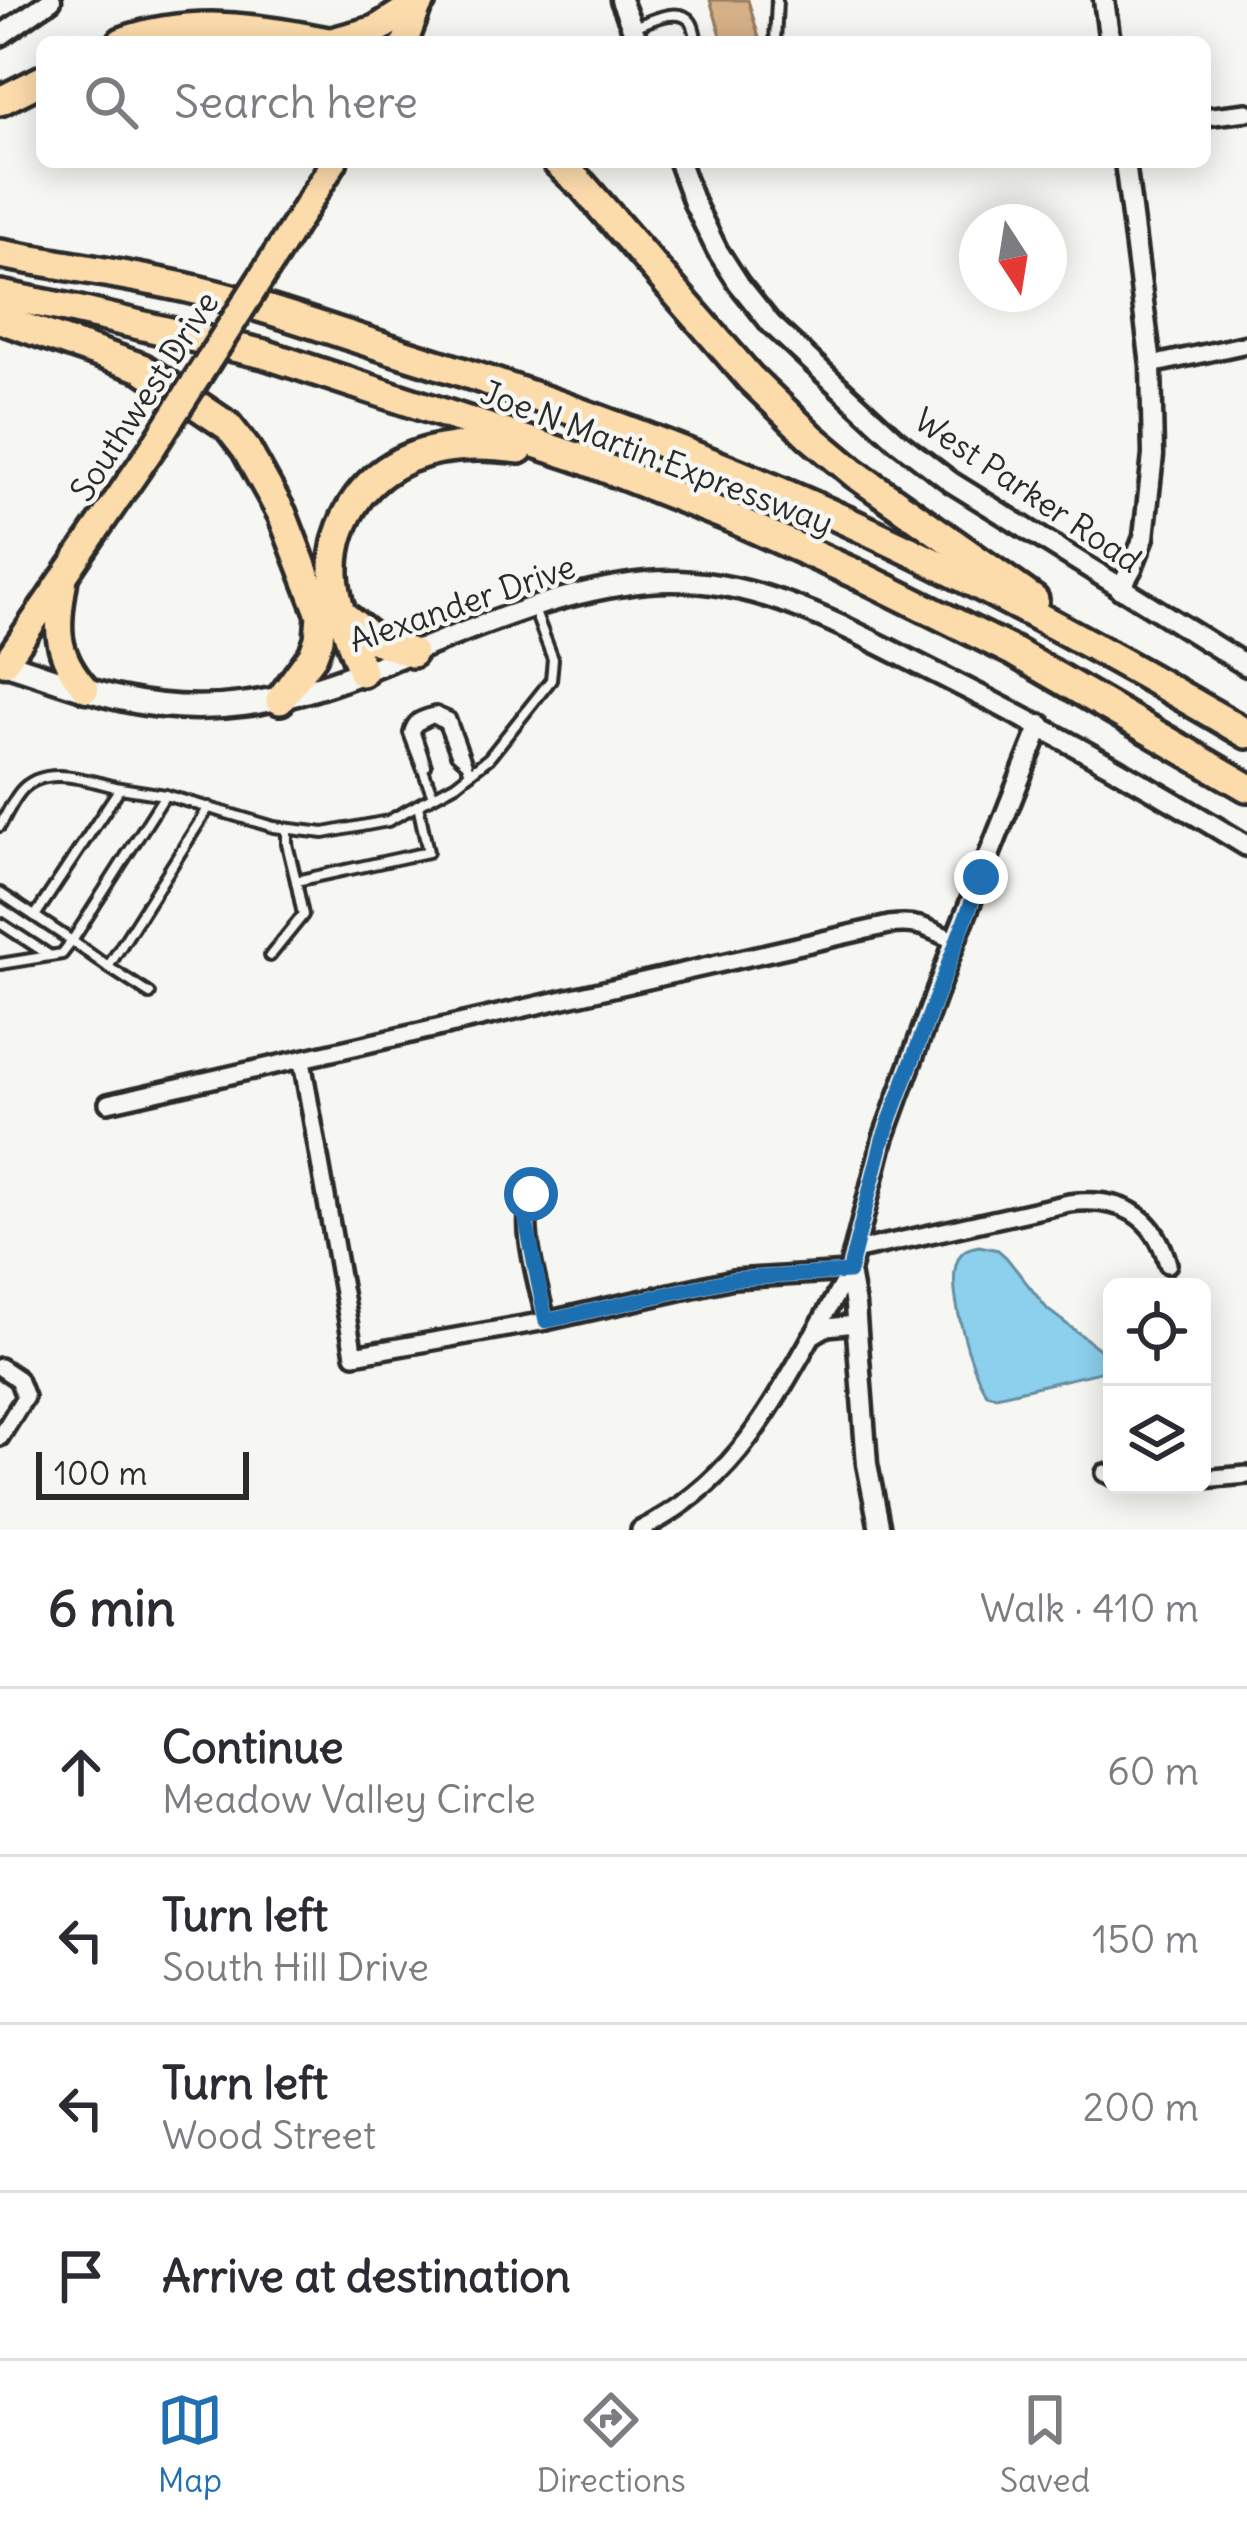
<!DOCTYPE html>
<html lang="en">
<head>
<meta charset="utf-8">
<style>
  body { margin:0; font-family:Delius,sans-serif; background:#f2f2f3; color:#2b2b33 }
  .controls { position:absolute; right:36px; bottom:36px; display:grid; overflow:hidden; border-radius:18px; box-shadow:0 6px 30px #0003 }
  .controls button { width:108px; height:108px; display:grid; place-items:center; padding:0; border:0; border-bottom:3px solid #e1e1e2; background:#fff; color:#2b2b33; font:60px sans-serif }
  .compass { position:absolute; left:959px; top:204px; width:108px; height:108px; border-radius:50%; background:#fff; box-shadow:0 6px 30px #0003; rotate:168deg }
  .scale { position:absolute; left:36px; bottom:30px; width:213px; box-sizing:border-box; padding-left:12px; border:6px solid #2b2b2b; border-top:0; font-size:33px; line-height:42px; white-space:nowrap; color:#2b2b2b; -webkit-text-stroke:9px #f6f6f2; paint-order:stroke }
  .stop { position:absolute; width:36px; height:36px; margin:-27px; border:9px solid #1f6fb2; border-radius:50%; background:#fff }
  .stop.end { background:#1f6fb2; border-color:#fff; box-shadow:0 3px 12px #0008 }
  .list { margin:0; padding:0; list-style:none }
  h2 { display:flex; justify-content:space-between; align-items:center; height:156px; margin:0; padding:0 48px; font-size:51px }
  h2 small { font-size:39px; font-weight:400; color:#7c7c81 }
  .list li { display:grid; grid-template-columns:78px 1fr auto; gap:36px; align-items:center; box-sizing:border-box; height:168px; padding:0 48px; border-top:3px solid #e1e1e2 }
  .list b { display:block; font-size:45px; white-space:nowrap }
  .list p { margin:0; font-size:39px; white-space:nowrap; color:#7c7c81 }
  .list em { font-size:39px; font-style:normal; color:#7c7c81 }
  .icon { flex:none; width:66px; height:66px; fill:none; stroke:currentColor; stroke-width:2; stroke-linecap:round; stroke-linejoin:round }
  .map { position:relative; flex:none; width:1247px; height:1530px; overflow:hidden }
  .search { position:absolute; background:#fff; box-shadow:0 6px 30px #0003; left:36px; right:36px; top:36px; height:132px; display:flex; align-items:center; gap:30px; box-sizing:border-box; padding:0 42px; border-radius:18px; color:#7c7c81; font-size:45px }
  .sheet { height:828px; background:#fff }
  nav { display:flex; justify-content:space-around; align-items:center; box-sizing:border-box; height:168px; border-top:3px solid #e1e1e2; background:#fff; font-size:33px; color:#7c7c81 }
  nav a { display:grid; justify-items:center; gap:6px }
  nav .on { color:#1f6fb2 }
  .map>svg:first-child { display:block }
</style>
</head>
<body>
<div class="map">
<svg width="1247" height="1530" viewBox="0 0 1247 1530">
  <rect width="100%" height="100%" fill="#f6f6f2"/>
  <filter id="ink" filterUnits="userSpaceOnUse"><feTurbulence type="fractalNoise" baseFrequency=".00833" numOctaves="2"/><feDisplacementMap in="SourceGraphic" scale="24" xChannelSelector="R" yChannelSelector="G"/><feConvolveMatrix kernelMatrix="1 2 1 2 8 2 1 2 1" color-interpolation-filters="sRGB"/></filter>
  <g filter="url(#ink)">
    <path fill="#8cd0ed" stroke="#658e9f" stroke-width="3" d="M979,1246L998,1250L1006,1257L1048,1310L1105,1353V1367L1100,1372L996,1396L987,1394C971,1372 947,1288 957,1262C961,1250 968,1248 979,1246Z"/>
    <polygon fill="#d6b087" stroke="#967b5e" stroke-width="3" points="710,0 748,0 760,41 723,42"/>
    <g fill="none" stroke-linecap="round" stroke-linejoin="round">
      <g stroke="#2b2b2b" stroke-width="16">
        <g id="service">
          <path d="M634,27C648,22 679,5 691,22C695,28 695,35 697,42"/>
          <polyline points="775,42 777,0"/>
          <polyline points="426,766 415,733 417,726 433,718 444,724 456,754 465,762"/>
          <path d="M433,796L409,733C413,717 421,716 436,712L450,718L470,773"/>
          <path d="M0,826C6,815 12,802 20,792C44,763 89,781 120,788"/>
          <polyline points="287,829 287,844 296,881 428,852 418,805"/>
          <polyline points="0,893 72,941 165,795 274,827 324,833 388,821 456,784 489,758 551,680 553,659 533,607"/>
          <polyline points="35,916 120,788 165,795"/>
          <polyline points="0,923 49,955"/>
          <polyline points="270,956 303,915 296,881"/>
          <polyline points="0,964 62,954 72,941 108,967 209,807"/>
          <polyline points="108,967 150,994"/>
        </g>
      </g>
      <g stroke="#2b2b2b" stroke-width="24">
        <g id="minor">
          <polyline points="1205,117 1247,112"/>
          <polyline points="1151,365 1247,344"/>
          <polyline points="302,1061 354,1355 546,1321 733,1279 849,1272"/>
          <path d="M108,1103L889,925C919,921 929,929 955,941"/>
          <path d="M535,1189C516,1220 539,1286 546,1321"/>
          <path d="M854,1251L1069,1203C1119,1197 1154,1213 1168,1264"/>
          <polyline points="815,1332 849,1272"/>
          <polyline points="0,1367 18,1379 25,1397 0,1437"/>
          <polyline points="1105,1473 1112,1476"/>
          <polyline points="1202,1479 1247,1475"/>
          <path d="M640,1530C730,1484 764,1420 812,1336L827,1327L856,1324"/>
        </g>
      </g>
      <g stroke="#2b2b2b" stroke-width="27">
        <g id="tertiary">
          <polyline points="621,0 638,42"/>
          <polyline points="1104,0 1110,42"/>
          <polyline points="0,36 51,0"/>
          <polyline points="679,162 694,203 717,250 739,284 771,324 896,440 951,482 1247,666"/>
          <polyline points="1120,589 1132,568 1144,537 1153,455 1151,365 1125,162"/>
          <path d="M362,672C455,637 547,592 647,582C752,572 848,629 938,674C1044,727 1146,784 1247,846"/>
          <polyline points="880,1530 867,1464 855,1305 849,1272 883,1139 955,941 1041,725"/>
        </g>
      </g>
      <g stroke="#2b2b2b" stroke-width="30">
        <path id="secondary" d="M5,663C44,675 83,691 122,699C207,718 283,703 362,672"/>
      </g>
      <g stroke="#2b2b2b" stroke-width="33">
        <g id="trunk">
          <polyline points="405,42 421,0"/>
          <polyline points="277,253 334,162"/>
          <path d="M64,582C56,626 54,654 86,689"/>
          <polyline points="5,663 153,447"/>
        </g>
      </g>
      <g stroke="#2b2b2b" stroke-width="36">
        <g id="motorway">
          <path d="M122,42C190,17 259,28 328,42"/>
          <polyline points="332,42 376,30 421,1"/>
          <polyline points="0,101 42,80"/>
          <polyline points="557,162 583,186 750,378 811,437 854,473 1034,600"/>
          <path d="M0,254C65,266 132,275 196,290C264,306 330,330 396,351C569,405 741,469 904,548C1021,605 1135,668 1247,734"/>
          <polyline points="0,295 71,309 264,354 577,457 734,519 863,577 1014,652 1247,787"/>
          <polyline points="0,319 142,368 228,426 246,449 282,514 321,615 319,639 313,655 280,700"/>
          <polyline points="343,615 373,639 412,653"/>
          <path d="M362,672C352,641 335,607 334,574C333,546 342,519 359,496C398,446 461,441 519,449"/>
        </g>
      </g>
      <use href="#service" stroke="#f6f6f2" stroke-width="8"/>
      <use href="#minor" stroke="#f6f6f2" stroke-width="15"/>
      <use href="#tertiary" stroke="#f6f6f2" stroke-width="18"/>
      <use href="#secondary" stroke="#f6f6f2" stroke-width="21"/>
      <use href="#trunk" stroke="#fddcac" stroke-width="24"/>
      <use href="#motorway" stroke="#fddcac" stroke-width="27"/>
      <g stroke="#2b2b2b" stroke-width="33" stroke-linecap="butt">
        <polyline id="trunk-bridge" points="153,447 277,253"/>
      </g>
      <use href="#trunk-bridge" stroke="#fddcac" stroke-width="24"/>
    </g>
  </g>
  <g fill="none" stroke-linecap="round" stroke-linejoin="round" filter="url(#ink)">
    <polyline stroke="#1f6fb2" stroke-width="15" points="531,1194 526,1221 546,1321 733,1279 849,1272 883,1139 981,877"/>
  </g>
  <g text-anchor="middle" dominant-baseline="central" stroke-width="9" stroke-linejoin="round" paint-order="stroke">
    <g font-size="33" fill="#2b2b2b" stroke="#f6f6f2">
      <text transform="translate(144 396) rotate(-57)">Southwest Drive</text>
      <text transform="translate(657 457) rotate(21)">Joe N Martin Expressway</text>
      <text transform="translate(1028 490) rotate(34)">West Parker Road</text>
      <text transform="translate(462 603) rotate(-19)">Alexander Drive</text>
    </g>
  </g>
</svg>
<div class="controls">
<button><svg class="icon" aria-label="locate" viewBox="0 0 24 24"><circle cx="12" cy="12" r="6"/><path d="M12 2v4M12 18v4M2 12h4M18 12h4"/></svg></button>
<button><svg class="icon" aria-label="layers" viewBox="0 0 24 24"><path d="M12 4l9 5-9 5-9-5zM3 14l9 5 9-5"/></svg></button>
</div>
<svg class="compass" viewBox="-18 -18 36 36"><path d="M0-13l5 13h-10z" fill="#e53935"/><path d="M0 13l5-13h-10z" fill="#7c7c81"/></svg>
<div class="scale">100 m</div>
<div class="stop" style="left:531px;top:1194px"></div>
<div class="stop end" style="left:981px;top:877px"></div>
<div class="search"><svg class="icon" aria-label="search" viewBox="0 0 24 24"><circle cx="10" cy="10" r="6"/><path d="M15 15l6 6"/></svg>Search here</div>
</div>
<section class="sheet">
<h2>6 min<small>Walk · 410 m</small></h2>
<ul class="list">
<li><svg class="icon" aria-label="ahead" viewBox="0 0 24 24"><path d="M12 20V5M6 11l6-6 6 6"/></svg><div><b>Continue</b><p>Meadow Valley Circle</p></div><em>60 m</em></li>
<li><svg class="icon" aria-label="left" viewBox="0 0 24 24"><path d="M17 20v-9H6M10 6l-5 5 5 5"/></svg><div><b>Turn left</b><p>South Hill Drive</p></div><em>150 m</em></li>
<li><svg class="icon" aria-label="left" viewBox="0 0 24 24"><path d="M17 20v-9H6M10 6l-5 5 5 5"/></svg><div><b>Turn left</b><p>Wood Street</p></div><em>200 m</em></li>
<li><svg class="icon" aria-label="arrive" viewBox="0 0 24 24"><path d="M6 21V4h12l-3 4 3 4H6"/></svg><div><b>Arrive at destination</b></div></li>
</ul>
</section>
<nav>
<a class="on"><svg class="icon" aria-label="map" viewBox="0 0 24 24"><path d="M3 6l6-2 6 2 6-2v14l-6 2-6-2-6 2zM9 4v14M15 6v14"/></svg>Map</a>
<a><svg class="icon" aria-label="directions" viewBox="0 0 24 24"><path d="M12 3l9 9-9 9-9-9zM9 14v-3h6M13 9l2 2-2 2"/></svg>Directions</a>
<a><svg class="icon" aria-label="saved" viewBox="0 0 24 24"><path d="M7 4h10v16l-5-4-5 4z"/></svg>Saved</a>
</nav>
</body>
</html>
